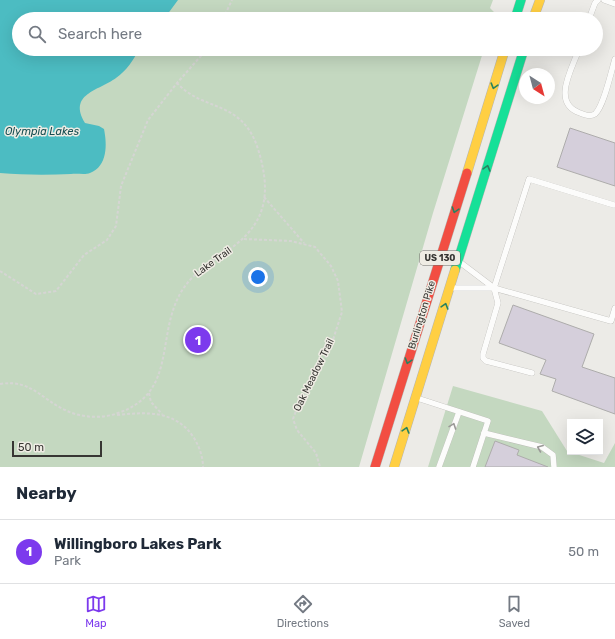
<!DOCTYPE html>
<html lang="en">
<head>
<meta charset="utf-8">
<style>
  body { margin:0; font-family:Rubik,sans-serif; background:#f2f2f3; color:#1f2937 }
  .controls { position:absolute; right:12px; bottom:12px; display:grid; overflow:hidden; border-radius:0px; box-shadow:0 4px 16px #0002 }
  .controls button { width:36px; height:36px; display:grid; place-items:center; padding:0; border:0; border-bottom:1px solid #e0e1e3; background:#fff; color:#1f2937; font:20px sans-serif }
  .compass { position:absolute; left:519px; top:68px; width:36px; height:36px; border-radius:50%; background:#fff; box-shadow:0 4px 16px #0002; rotate:144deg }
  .scale { position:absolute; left:12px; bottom:10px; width:90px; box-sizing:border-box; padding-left:4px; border:2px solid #373633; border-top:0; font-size:11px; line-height:14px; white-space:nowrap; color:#373633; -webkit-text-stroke:3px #efece4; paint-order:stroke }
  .you { position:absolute; left:258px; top:277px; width:14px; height:14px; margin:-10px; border:3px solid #fff; border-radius:50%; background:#1a73e8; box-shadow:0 0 0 6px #1a73e833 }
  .badge { display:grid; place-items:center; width:26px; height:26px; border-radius:50%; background:#7c3aed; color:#fff; font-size:13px; font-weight:700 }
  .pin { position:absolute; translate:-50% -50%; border:2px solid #fff; box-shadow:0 1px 4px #0006 }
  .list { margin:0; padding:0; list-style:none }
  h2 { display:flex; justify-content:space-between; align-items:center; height:52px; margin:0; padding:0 16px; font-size:17px }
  h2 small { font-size:13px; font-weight:400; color:#747a83 }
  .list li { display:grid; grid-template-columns:26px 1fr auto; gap:12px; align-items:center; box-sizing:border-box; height:64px; padding:0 16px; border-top:1px solid #e0e1e3 }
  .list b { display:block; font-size:15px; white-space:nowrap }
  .list p { margin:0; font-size:13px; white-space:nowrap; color:#747a83 }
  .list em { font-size:13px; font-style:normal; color:#747a83 }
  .icon { flex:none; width:22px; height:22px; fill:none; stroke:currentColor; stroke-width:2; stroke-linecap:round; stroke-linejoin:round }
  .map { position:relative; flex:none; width:615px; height:467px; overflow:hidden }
  .search { position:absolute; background:#fff; box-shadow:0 4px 16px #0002; left:12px; right:12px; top:12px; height:44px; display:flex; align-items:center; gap:10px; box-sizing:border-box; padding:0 14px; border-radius:22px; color:#747a83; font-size:15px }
  .sheet { height:116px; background:#fff }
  nav { display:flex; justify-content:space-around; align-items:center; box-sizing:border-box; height:56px; border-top:1px solid #e0e1e3; background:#fff; font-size:11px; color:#747a83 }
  nav a { display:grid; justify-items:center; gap:2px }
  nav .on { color:#7c3aed }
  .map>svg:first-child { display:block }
</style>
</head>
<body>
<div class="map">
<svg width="615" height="467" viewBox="0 0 615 467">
  <rect width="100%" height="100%" fill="#ecebe7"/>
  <g fill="#c4d8c0">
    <polygon points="0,0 493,0 490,8 495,13 493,19 19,19 19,49 484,49 433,213 359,467 0,467"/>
    <polygon points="453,386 542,411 567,451 570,452 604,463 615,443 615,467 428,467"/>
  </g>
  <path fill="#4cbcc2" d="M0,0H178L164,19H19V49H139C133,61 127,70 116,78C98,91 68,94 85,123L99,126L104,129C107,144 108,166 90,173C85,175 77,173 71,174C47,175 24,175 0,173Z"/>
  <g fill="#d5cfdb" stroke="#adacab">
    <polygon points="570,128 615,143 615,186 557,167"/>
    <polygon points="513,305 594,334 582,367 615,378 615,414 552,391 556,379 540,374 546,360 499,343"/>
    <polygon points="495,441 519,450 517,455 548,467 485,467"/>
  </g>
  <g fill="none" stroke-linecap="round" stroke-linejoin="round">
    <g stroke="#b7b6b2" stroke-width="6">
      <g id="lane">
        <polyline points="604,0 615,4"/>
        <polyline points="589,19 595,3 598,0"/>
        <path d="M579,49C572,69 551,103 580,113C585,115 590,117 595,114C604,106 611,72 615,59"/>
        <polyline points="461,263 494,288"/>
        <polyline points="454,288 494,288 611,321 615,308"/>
        <polyline points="532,373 486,361 483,358 483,354 498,303 494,288 529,179 614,205"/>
        <polyline points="420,399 488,421 473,467"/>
        <polyline points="484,433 542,447 553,455 554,467"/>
        <polyline points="439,467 459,412"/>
      </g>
    </g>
    <g stroke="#b7b6b2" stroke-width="10">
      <g id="fast">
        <polyline points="515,19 521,0"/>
        <polyline points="455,270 524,49"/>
      </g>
    </g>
    <g stroke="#b7b6b2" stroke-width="10">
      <g id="slow">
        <polyline points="533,19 540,0"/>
        <polyline points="467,173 505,49"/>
        <polyline points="394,467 455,270"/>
      </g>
    </g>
    <g stroke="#b7b6b2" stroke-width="10">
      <polyline id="jam" points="375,467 467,173"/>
    </g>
    <g stroke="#d5d5d3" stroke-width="2" stroke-dasharray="3 2" stroke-linecap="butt">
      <polyline points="223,19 232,0"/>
      <polyline points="264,197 304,243"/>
      <polyline points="244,239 291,241 315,247 331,266 338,281 342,312 330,349 311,386 297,408 293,419 297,430 316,453 320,467"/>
      <polyline points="0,271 36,294 56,291 84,255 107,240 116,226 121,186 148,120 177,83 207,49"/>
      <path d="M0,384C31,379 41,399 65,410C81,418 102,419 118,413C177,393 156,337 180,294C200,257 248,252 262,209C268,190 264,168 258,149C242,99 203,112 177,83"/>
      <polyline points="149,393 151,402 162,414"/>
      <path d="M117,415C147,412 176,410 194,438C199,446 203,457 203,467"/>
    </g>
    <use href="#lane" stroke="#fcfcfb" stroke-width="5.5"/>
    <use href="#fast" stroke="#16e098" stroke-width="9"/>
    <use href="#slow" stroke="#ffcf43" stroke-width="9"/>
    <use href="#jam" stroke="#f24e42" stroke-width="9"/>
  </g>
  <defs><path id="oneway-chevron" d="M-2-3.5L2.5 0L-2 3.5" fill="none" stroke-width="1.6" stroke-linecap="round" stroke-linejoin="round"/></defs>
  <g stroke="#288260">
    <use href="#oneway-chevron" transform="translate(494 86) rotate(106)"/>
    <use href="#oneway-chevron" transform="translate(487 168) rotate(-74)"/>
    <use href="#oneway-chevron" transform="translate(455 210) rotate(108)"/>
    <use href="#oneway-chevron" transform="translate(445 306) rotate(-73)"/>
    <use href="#oneway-chevron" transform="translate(408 361) rotate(107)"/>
    <use href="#oneway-chevron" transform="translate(406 430) rotate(-73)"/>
  </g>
  <g stroke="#9a9997">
    <use href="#oneway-chevron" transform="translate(453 426) rotate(-70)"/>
    <use href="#oneway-chevron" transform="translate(540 448) rotate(-158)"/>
  </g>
  <g text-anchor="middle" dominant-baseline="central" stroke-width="3" stroke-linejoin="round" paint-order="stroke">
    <rect fill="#efece4" stroke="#6e6d68" stroke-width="1" x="420" y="251" width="40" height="14" rx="3"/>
    <g font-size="9" font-weight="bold" fill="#373633">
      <text x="440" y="258">US 130</text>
    </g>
    <g font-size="10" fill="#373633" stroke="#efece4">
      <text transform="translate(213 262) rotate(-36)">Lake Trail</text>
      <text transform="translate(422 315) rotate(-73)">Burlington Pike</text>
      <text transform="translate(314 375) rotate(-64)">Oak Meadow Trail</text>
    </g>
    <g font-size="11" font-style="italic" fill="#154d51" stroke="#efece4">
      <text x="42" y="131">Olympia Lakes</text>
    </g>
  </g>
</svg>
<div class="controls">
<button><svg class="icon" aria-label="layers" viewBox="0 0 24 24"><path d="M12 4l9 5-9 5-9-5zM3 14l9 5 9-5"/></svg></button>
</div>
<svg class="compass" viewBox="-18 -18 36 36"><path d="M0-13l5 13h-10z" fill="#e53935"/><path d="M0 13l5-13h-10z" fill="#747a83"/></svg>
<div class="scale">50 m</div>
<div class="you"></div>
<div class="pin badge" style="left:198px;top:340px">1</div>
<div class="search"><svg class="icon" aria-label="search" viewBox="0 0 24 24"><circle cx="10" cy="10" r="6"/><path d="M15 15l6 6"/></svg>Search here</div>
</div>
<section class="sheet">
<h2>Nearby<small></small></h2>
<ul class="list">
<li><span class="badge">1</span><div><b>Willingboro Lakes Park</b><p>Park</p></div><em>50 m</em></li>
</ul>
</section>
<nav>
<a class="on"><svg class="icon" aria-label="map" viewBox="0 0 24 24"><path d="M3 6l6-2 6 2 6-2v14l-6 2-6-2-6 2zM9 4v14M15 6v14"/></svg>Map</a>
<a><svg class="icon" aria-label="directions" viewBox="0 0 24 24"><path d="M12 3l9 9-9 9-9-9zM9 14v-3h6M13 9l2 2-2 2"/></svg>Directions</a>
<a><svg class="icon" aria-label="saved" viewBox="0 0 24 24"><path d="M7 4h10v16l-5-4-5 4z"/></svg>Saved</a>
</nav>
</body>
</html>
